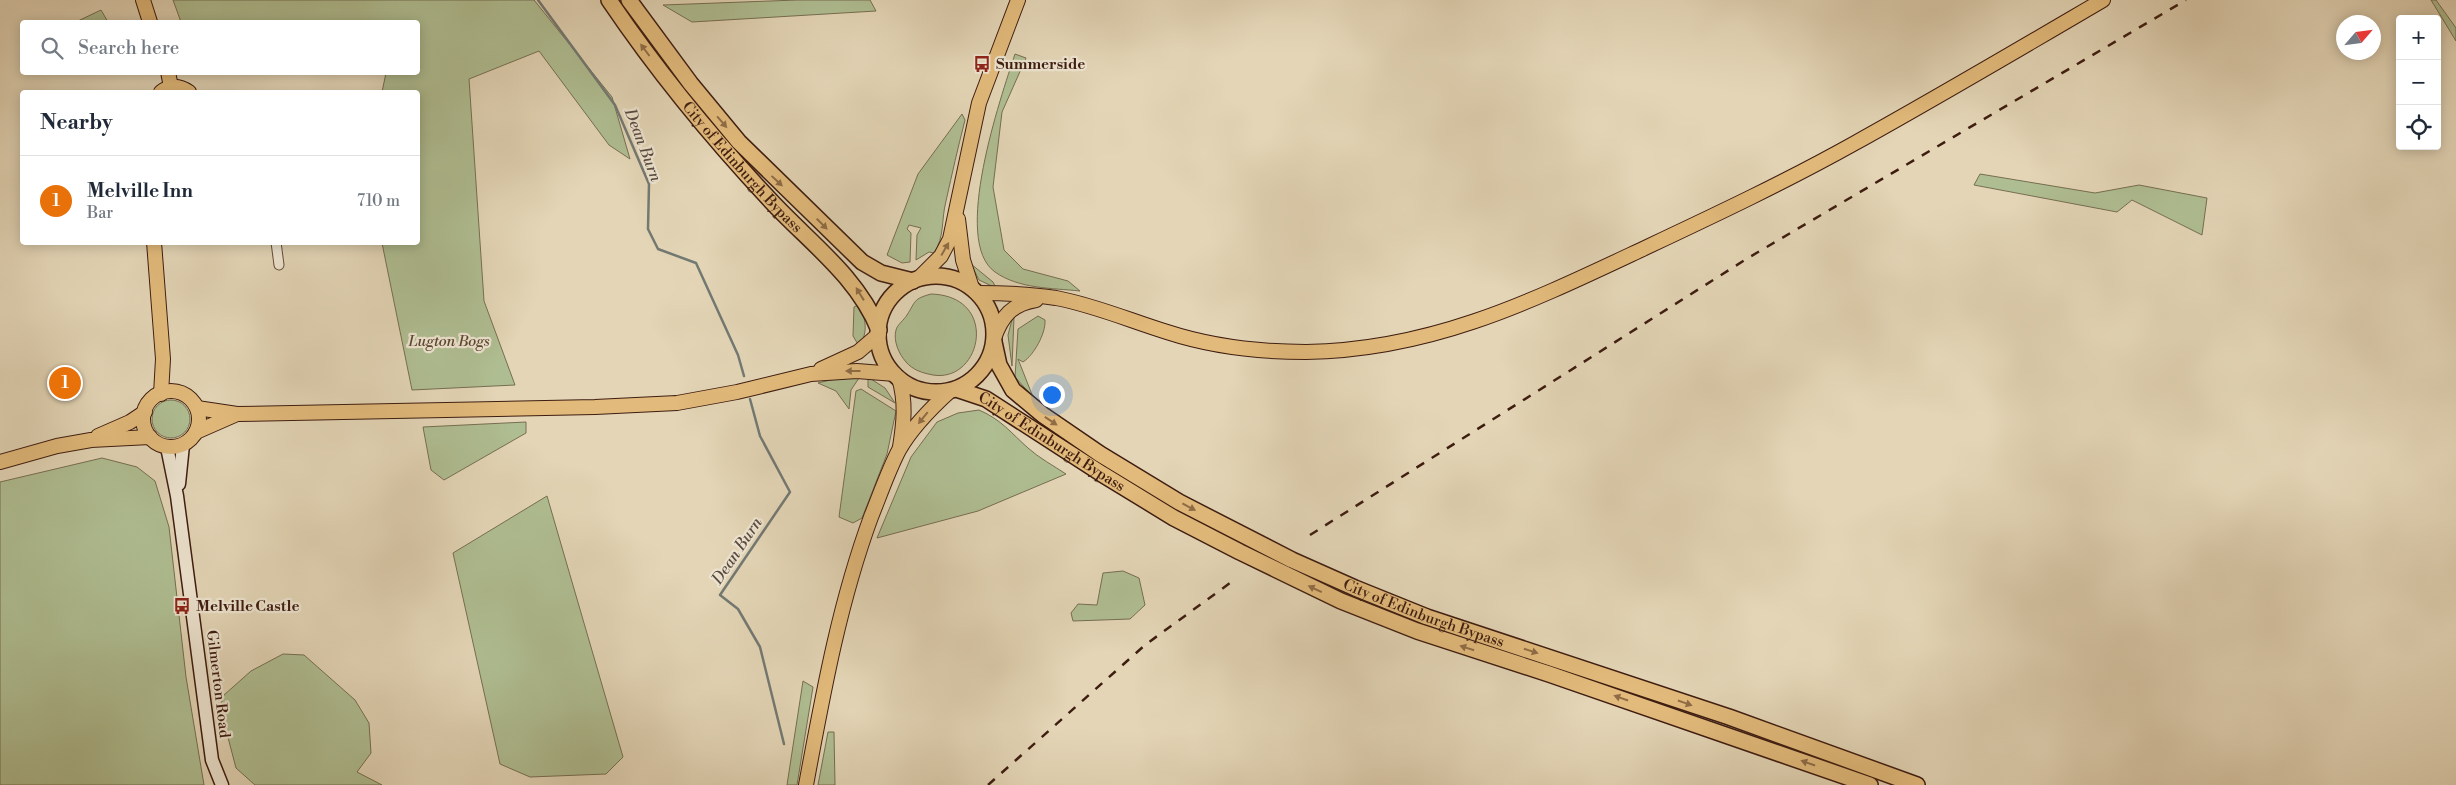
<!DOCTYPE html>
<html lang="en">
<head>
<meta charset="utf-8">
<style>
  body { margin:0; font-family:"Libre Bodoni",serif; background:#f6f6f7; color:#1f2937 }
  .controls { position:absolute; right:15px; top:15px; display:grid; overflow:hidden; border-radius:5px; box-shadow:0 2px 12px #0003 }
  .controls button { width:45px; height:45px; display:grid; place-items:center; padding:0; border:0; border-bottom:1px solid #e0e1e3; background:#fff; color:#1f2937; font:25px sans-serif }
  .compass { position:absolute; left:2336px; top:15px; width:45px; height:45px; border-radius:50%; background:#fff; box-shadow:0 2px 12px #0003; rotate:62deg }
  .you { position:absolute; left:1051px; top:394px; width:18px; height:18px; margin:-12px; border:4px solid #fff; border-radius:50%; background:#1a73e8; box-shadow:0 0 0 8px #1a73e833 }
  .badge { display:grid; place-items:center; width:32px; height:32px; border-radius:50%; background:#ea580c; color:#fff; font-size:16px; font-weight:700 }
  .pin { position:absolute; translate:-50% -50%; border:2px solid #fff; box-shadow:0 1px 5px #0006 }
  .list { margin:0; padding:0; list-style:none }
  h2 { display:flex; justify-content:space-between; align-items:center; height:65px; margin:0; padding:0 20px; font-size:21px }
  h2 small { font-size:16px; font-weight:400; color:#747a83 }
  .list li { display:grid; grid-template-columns:32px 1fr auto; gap:15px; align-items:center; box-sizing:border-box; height:90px; padding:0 20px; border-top:1px solid #e0e1e3 }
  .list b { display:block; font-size:19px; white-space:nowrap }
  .list p { margin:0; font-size:16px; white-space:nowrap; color:#747a83 }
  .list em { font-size:16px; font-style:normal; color:#747a83 }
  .icon { flex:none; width:28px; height:28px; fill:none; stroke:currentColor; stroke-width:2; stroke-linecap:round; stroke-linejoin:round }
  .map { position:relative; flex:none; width:2456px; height:785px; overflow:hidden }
  .search { position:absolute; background:#fff; box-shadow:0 2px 12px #0003; left:20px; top:20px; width:400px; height:55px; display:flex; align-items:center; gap:12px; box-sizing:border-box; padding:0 18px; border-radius:5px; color:#747a83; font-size:19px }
  .panel { position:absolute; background:#fff; box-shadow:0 2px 12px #0003; left:20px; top:90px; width:400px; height:155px; border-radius:5px }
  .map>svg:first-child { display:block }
</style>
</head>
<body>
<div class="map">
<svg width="2456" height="785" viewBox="0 0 2456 785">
  <rect width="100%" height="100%" fill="#e3d5b6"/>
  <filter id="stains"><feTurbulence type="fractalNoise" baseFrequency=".004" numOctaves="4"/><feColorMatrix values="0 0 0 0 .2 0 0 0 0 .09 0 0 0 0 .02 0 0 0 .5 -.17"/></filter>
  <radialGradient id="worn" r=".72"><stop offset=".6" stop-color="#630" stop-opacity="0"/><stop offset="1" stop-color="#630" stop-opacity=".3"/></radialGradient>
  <g fill="#afbe92" stroke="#766e52">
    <polygon points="173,0 534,0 612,97 630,159 609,145 539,51 469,79 484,301 515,385 412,390 382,243 418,242 418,92 382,92 386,73 418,72 418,22 181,22"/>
    <polygon points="797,0 870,0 876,11 692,22 663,5"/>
    <polygon points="2431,0 2436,0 2456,28 2456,41"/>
    <polygon points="101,10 108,22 78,22 78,21"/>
    <path d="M1015,54L1026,58L1002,112L993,187L1004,250L1023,269L1068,281L1080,291C1052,288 1019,289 995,272C951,241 1001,97 1015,54Z"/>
    <path d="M962,114L965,120C958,147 952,174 946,201C941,220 945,236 934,253L929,252L916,260L917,235L921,228L909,225L907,229L911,233L910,262L902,263L887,255L918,174Z"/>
    <polygon points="1980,174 2095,193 2139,185 2207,198 2202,235 2132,200 2117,212 1974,185"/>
    <polygon points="971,264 993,282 996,288 979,280"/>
    <path d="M931,294C1000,296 982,383 933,375C922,373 913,370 906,362C899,354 893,341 896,330C897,325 904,320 907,315C916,301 913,299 931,294Z"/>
    <path d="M860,304C865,319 869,332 859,346L853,336L854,307Z"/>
    <polygon points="1013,316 1014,317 1012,366 1008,335"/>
    <path d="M1038,316L1045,320C1046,333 1034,355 1023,362L1018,359L1033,397L1015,377L1018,329Z"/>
    <polygon points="851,375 861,375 851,390 849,409 836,391 818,383"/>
    <polygon points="868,377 885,388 895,403 868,387"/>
    <polygon points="861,389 896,411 887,454 862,518 853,523 839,517 856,391"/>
    <circle cx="171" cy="419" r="19"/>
    <path d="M979,410C1002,420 1011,433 1028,448C1039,458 1054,466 1066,474L978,511L877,538L911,457L937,422L958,413Z"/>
    <polygon points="526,422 526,433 444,480 431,470 423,427"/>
    <polygon points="102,458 137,467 155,481 169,527 186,677 204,785 0,785 0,482"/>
    <polygon points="547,496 623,757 606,774 530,777 500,764 453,553"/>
    <polygon points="1123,571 1139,578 1145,605 1130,619 1073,621 1071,613 1078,604 1097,605 1103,573"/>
    <polygon points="283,654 304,655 355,700 369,723 371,753 357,772 382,785 255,785 236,768 220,707 224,695 251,671"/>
    <polygon points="803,681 813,687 797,785 787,785"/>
    <polygon points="828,732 834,732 835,785 818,785"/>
  </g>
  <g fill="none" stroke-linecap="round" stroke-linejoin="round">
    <g stroke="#737973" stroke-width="2.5">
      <polyline points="538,0 615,105 649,184 648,229 658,249 696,263 738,355 744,376"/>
      <polyline points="750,399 760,436 790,492 720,595 738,609 760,647 784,744"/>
    </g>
    <g stroke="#674b3a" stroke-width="11">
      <polyline id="minor" points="276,242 279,265"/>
    </g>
    <g stroke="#3e1d11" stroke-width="15">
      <g id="secondary">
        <polyline points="167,447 177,496 212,760 222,785"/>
        <polyline points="179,484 183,445"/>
      </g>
    </g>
    <g stroke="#3e1d11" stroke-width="16">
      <g id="primary">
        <polyline points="143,0 150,22"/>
        <polyline points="168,72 171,87"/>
        <path d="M161,92C170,85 179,85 189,92"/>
        <polyline points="958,219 963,260 972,288"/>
        <polyline points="154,242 163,359 161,394"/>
        <polyline points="918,279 941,256 950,239 979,103 1018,0"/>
        <path d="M977,293C1004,293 1030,294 1056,298C1094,305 1131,321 1167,332C1210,346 1261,352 1306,352C1434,350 1534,300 1647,247C1717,214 1787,181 1855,143C1938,97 2021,48 2103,0"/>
        <path d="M994,338C1002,316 1012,304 1036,300"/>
        <polyline points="821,369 858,352 879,334"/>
        <path d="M899,378C906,402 904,422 900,447"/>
        <circle cx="171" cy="419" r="28"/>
        <polyline points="197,408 237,414 595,407 677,403 737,392 811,374 857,371 895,374"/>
        <polyline points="196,432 237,414"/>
        <polyline points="98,436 130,422 145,412"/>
        <polyline points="0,462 57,446 91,440 150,437"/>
        <path d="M806,785C823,694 839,604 871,517C880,495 888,471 899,450C912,427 931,408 951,390"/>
      </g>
    </g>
    <g stroke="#3e1d11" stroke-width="18">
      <g id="trunk">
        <path id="s1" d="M609,0C657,71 712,138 771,201C809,242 857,276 879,330"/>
        <polyline points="629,0 691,84 739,142 862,262 881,273 913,281"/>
        <circle cx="936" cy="334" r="58"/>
        <path id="s2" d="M994,342L999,365L1013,390L1043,415L1100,454L1179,502L1292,560L1355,588L1427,617L1729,717L1917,785"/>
        <path id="s3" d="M956,389L986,399L1102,474L1174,518L1240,552L1341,601L1417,631L1549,674L1870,785"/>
      </g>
    </g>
    <use href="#minor" stroke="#ede4d0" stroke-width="9"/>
    <use href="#secondary" stroke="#ede4d0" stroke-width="12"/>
    <use href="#primary" stroke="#e2ba7b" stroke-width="14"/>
    <use href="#trunk" stroke="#e2ba7b" stroke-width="15"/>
    <g stroke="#3e1d11" stroke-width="2.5" stroke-dasharray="9 9" stroke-linecap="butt">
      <polyline points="1310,535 1748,258 2186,0"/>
      <polyline points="988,785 1145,645 1230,583"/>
    </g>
  </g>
  <defs><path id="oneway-solid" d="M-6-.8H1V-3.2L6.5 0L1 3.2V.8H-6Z" transform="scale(1.25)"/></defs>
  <g fill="#906c46">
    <use href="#oneway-solid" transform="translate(645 50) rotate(-127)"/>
    <use href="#oneway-solid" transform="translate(722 122) rotate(49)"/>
    <use href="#oneway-solid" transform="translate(777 181) rotate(43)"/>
    <use href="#oneway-solid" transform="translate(822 224) rotate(45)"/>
    <use href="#oneway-solid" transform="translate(945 249) rotate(-60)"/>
    <use href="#oneway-solid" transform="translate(860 294) rotate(-122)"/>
    <use href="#oneway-solid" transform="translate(853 371) rotate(180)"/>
    <use href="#oneway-solid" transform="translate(923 418) rotate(129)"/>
    <use href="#oneway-solid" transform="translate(1051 421) rotate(34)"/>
    <use href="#oneway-solid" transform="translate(1189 507) rotate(28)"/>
    <use href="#oneway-solid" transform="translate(1315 589) rotate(-155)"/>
    <use href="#oneway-solid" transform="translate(1467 648) rotate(-162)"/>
    <use href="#oneway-solid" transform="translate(1531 651) rotate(18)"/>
    <use href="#oneway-solid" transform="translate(1621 698) rotate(-161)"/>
    <use href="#oneway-solid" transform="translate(1685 703) rotate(19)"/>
    <use href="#oneway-solid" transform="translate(1808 763) rotate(-161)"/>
  </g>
  <defs>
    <g id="bus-bare" transform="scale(1.35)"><path d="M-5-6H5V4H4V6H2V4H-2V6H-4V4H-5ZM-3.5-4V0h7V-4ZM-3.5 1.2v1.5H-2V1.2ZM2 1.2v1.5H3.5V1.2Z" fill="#8f2418" stroke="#ede4d0" stroke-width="2.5" paint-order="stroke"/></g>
  </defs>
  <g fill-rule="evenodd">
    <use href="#bus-bare" x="982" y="64"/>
    <use href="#bus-bare" x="182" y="606"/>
  </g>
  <g text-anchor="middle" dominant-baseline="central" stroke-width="4.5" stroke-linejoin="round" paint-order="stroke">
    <g font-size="15" font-weight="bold" fill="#3e1d11" stroke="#ede4d0" text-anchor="start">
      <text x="996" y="64">Summerside</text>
      <text x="196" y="606">Melville Castle</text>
    </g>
    <g font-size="15" fill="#3e1d11" stroke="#ede4d0">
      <text stroke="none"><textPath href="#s1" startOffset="214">City of Edinburgh Bypass</textPath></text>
      <text stroke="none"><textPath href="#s3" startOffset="110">City of Edinburgh Bypass</textPath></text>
      <text stroke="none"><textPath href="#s2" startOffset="522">City of Edinburgh Bypass</textPath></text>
      <text transform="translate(218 684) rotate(83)">Gilmerton Road</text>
    </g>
    <g font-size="15" font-style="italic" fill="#5a4531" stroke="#ede4d0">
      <text x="449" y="341">Lugton Bogs</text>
    </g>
    <g font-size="16" font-style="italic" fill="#594b42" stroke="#ede4d0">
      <text transform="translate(643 145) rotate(69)">Dean Burn</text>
      <text transform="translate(737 551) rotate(-56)">Dean Burn</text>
    </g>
  </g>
  <rect width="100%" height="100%" filter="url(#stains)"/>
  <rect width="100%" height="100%" fill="url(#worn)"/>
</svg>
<div class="controls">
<button>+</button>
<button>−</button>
<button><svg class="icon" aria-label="locate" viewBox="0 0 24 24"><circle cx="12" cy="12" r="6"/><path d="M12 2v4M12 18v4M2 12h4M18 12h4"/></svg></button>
</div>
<svg class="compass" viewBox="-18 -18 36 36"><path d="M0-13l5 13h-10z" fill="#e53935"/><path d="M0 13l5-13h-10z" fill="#747a83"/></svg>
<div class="you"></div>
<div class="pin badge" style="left:65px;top:383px;background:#e8710a">1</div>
<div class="search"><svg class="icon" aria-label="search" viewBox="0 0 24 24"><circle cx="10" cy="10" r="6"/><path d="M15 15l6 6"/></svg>Search here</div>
<section class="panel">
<h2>Nearby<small></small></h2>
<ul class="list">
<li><span class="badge" style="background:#e8710a">1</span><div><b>Melville Inn</b><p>Bar</p></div><em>710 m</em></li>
</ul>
</section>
</div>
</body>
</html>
